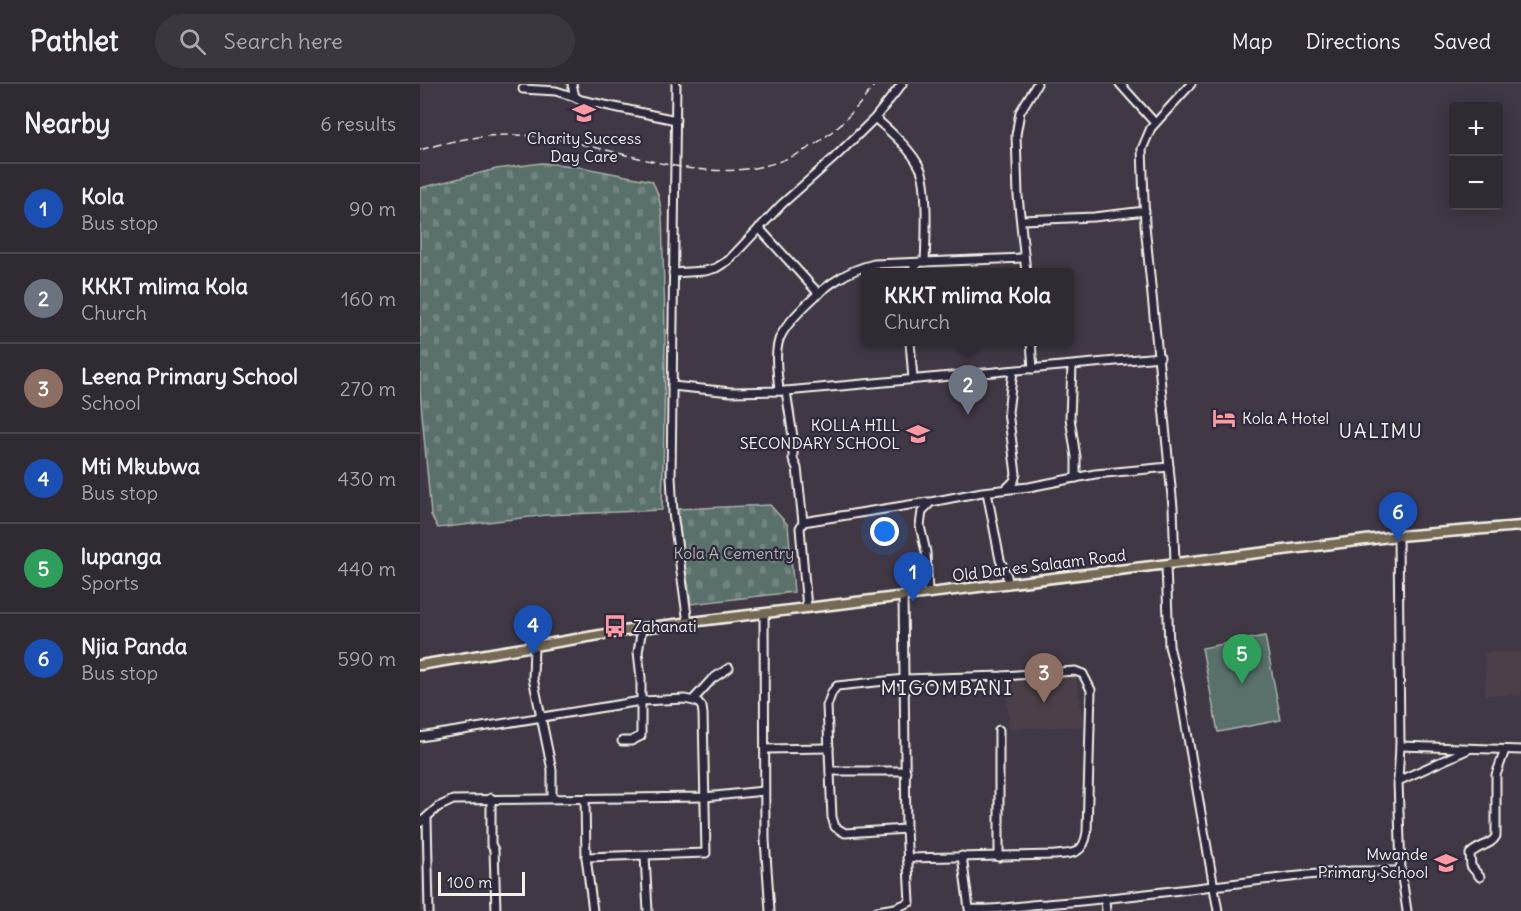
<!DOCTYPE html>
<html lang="en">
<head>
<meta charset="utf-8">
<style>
  body { margin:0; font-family:Delius,sans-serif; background:#3c363f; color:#f1f3f6 }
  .controls { position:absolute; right:18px; top:18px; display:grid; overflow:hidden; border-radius:6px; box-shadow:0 3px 15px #0003 }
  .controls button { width:54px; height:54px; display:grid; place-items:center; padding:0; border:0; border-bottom:2px solid #4b464e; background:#302a33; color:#f1f3f6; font:30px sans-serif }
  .scale { position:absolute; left:18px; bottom:15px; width:87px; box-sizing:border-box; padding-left:6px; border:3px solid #f4f1e8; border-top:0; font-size:16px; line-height:21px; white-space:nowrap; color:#f4f1e8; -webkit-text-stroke:4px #2f2a3d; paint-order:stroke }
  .you { position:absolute; left:465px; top:448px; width:21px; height:21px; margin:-15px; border:4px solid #fff; border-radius:50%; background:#1a73e8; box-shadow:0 0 0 9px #1a73e833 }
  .badge { display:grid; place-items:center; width:39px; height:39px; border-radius:50%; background:#95b2f1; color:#fff; font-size:20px; font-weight:700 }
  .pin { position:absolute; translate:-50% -50px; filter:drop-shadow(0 2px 3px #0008) }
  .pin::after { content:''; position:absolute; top:32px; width:21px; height:18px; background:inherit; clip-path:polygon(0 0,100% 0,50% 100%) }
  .popup { position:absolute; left:441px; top:184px; width:213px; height:78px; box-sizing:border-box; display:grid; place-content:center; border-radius:6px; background:#302a33; filter:drop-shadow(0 2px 4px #0005); font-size:20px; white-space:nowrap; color:#a8a7ac }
  .popup b { font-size:22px; color:#f1f3f6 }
  .popup::after { content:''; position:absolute; left:50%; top:100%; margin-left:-12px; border:12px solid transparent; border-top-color:#302a33 }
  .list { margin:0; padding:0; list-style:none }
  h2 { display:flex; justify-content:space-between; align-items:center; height:78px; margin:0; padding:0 24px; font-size:26px }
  h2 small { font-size:20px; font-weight:400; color:#a8a7ac }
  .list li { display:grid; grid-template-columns:39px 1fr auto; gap:18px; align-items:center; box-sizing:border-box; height:90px; padding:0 24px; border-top:2px solid #4b464e }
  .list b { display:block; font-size:22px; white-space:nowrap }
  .list p { margin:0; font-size:20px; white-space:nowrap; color:#a8a7ac }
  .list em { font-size:20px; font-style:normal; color:#a8a7ac }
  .icon { flex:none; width:33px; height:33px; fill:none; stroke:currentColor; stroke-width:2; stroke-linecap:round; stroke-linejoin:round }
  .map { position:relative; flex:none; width:1101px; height:827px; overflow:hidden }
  header { display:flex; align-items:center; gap:36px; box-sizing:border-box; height:84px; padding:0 30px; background:#302a33; border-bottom:2px solid #4b464e }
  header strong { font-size:28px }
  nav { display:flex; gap:33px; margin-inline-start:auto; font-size:21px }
  .search { width:420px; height:54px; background:#3c363f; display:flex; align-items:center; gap:15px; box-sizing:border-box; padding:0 21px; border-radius:33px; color:#a8a7ac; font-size:22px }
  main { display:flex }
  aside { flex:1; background:#302a33 }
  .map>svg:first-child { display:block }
</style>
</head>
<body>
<header>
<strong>Pathlet</strong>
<div class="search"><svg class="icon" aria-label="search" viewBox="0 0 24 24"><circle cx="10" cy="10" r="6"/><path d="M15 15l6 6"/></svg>Search here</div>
<nav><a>Map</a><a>Directions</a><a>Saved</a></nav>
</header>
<main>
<aside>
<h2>Nearby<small>6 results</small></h2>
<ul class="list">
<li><span class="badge" style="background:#1a4fb4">1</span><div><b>Kola</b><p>Bus stop</p></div><em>90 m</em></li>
<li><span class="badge" style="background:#6b7280">2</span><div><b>KKKT mlima Kola</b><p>Church</p></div><em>160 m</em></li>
<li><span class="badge" style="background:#8d6e63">3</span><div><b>Leena Primary School</b><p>School</p></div><em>270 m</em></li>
<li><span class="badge" style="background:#1a4fb4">4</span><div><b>Mti Mkubwa</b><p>Bus stop</p></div><em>430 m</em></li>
<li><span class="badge" style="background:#2e9e5b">5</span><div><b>lupanga</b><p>Sports</p></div><em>440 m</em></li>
<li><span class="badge" style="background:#1a4fb4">6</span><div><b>Njia Panda</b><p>Bus stop</p></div><em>590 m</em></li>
</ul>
</aside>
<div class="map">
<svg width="1101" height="827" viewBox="0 0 1101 827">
  <defs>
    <pattern id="cemetery-stones" width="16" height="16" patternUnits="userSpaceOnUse" patternTransform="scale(1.5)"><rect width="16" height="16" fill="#5a6f6a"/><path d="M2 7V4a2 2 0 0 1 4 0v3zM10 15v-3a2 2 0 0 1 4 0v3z" fill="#72847f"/></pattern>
  </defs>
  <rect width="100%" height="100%" fill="#403844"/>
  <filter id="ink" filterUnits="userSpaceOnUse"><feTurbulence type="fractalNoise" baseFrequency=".0167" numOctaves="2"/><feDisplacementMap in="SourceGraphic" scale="12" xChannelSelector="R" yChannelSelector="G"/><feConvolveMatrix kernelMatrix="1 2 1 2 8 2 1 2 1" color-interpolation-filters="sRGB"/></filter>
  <g filter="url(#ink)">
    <g fill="#4c4149">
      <rect x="1065" y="568" width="36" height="43"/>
      <polygon points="656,593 664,642 589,645 586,596"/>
    </g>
    <polygon fill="#5a6f6a" stroke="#a7b0a9" stroke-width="1.5" points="845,552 861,636 798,648 782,564"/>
    <g fill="url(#cemetery-stones)" stroke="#a7b0a9" stroke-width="1.5">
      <path d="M122,79L155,82L232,97C245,119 242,148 243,173C247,257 244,342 242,426L127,431L18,444L11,431L0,307V104L76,85Z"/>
      <polygon points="350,421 368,441 374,508 271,520 257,425"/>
    </g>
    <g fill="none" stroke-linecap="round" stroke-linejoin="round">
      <g stroke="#f4f1e8" stroke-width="11">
        <g id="minor">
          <polyline points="152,0 155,13 161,16 256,36"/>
          <polyline points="256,0 251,392 253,429 268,539"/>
          <polyline points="700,0 735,39"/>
          <polyline points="103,5 136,7 155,13"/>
          <path d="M455,34C470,47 493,67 501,86C508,104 506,157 505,178"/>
          <polyline points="602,136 674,133 725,127"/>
          <polyline points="339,144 399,210"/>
          <polyline points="490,188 500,178"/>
          <polyline points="606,188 598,112 596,51 600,28 617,0"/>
          <polyline points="253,189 285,187 296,184 309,176 362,120 415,73 455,34 482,0"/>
          <polyline points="490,258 493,295"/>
          <polyline points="611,258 613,285"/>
          <polyline points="652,282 650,334 656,373 656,394"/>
          <polyline points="252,302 311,308 366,307 740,273"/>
          <path d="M359,307C358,291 354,272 359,256C366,237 402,204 420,194C431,187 442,183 454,180L604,174"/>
          <polyline points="366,307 373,353 373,375 377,384 383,438 380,444 387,524"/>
          <polyline points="587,404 594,397 596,390 588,328 593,287"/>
          <polyline points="567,408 580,476 587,492 588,500"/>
          <polyline points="383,438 508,418"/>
          <polyline points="978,452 980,662 978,697 981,787 987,827"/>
          <polyline points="755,479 753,423 725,141 722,65 731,44 771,0"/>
          <polyline points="746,481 749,562 759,602 798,827"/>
          <polyline points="508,509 506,468 500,442 502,427 511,418 562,408 609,403 675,390 749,383"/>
          <polyline points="344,530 345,756 350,827"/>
          <polyline points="114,562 113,594 132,686 132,714"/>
          <polyline points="273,616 292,595 309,584"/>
          <polyline points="579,646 579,773"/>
          <polyline points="0,653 221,617 265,615 278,618 282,623 283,630 286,769 166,773"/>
          <polyline points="202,657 211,657 221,652 221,594 218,568 222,544"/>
          <polyline points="980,662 1101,666"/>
          <polyline points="345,665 409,664"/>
          <polyline points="410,687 486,687"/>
          <polyline points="978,697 1049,665"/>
          <polyline points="71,714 71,760 74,766 76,827"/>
          <polyline points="165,715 166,773 173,827"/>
          <polyline points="7,734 9,827"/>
          <polyline points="0,739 18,723 33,716 285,713 344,707"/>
          <path d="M486,745L425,749L415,743L412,733L407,622L412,608L417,602L485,595L582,592L655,587L663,590L671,606L667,748C664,770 653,770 634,771L487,774"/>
          <polyline points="225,772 228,827"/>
          <path d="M542,772L549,825C574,827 600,821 626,820C720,813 814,798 908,789L932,787H981"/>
          <path d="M1060,793L1051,782L1050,770C1058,761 1071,762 1076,752V691L1085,666"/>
          <polyline points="685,816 686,827"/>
          <polyline points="457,827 475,824 490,818 486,745 483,513"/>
        </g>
      </g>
      <g stroke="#f4f1e8" stroke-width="13">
        <polyline id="major" points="0,581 222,544 978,452 1101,442"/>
      </g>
      <use href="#minor" stroke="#2f2a3d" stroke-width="7"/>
      <use href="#major" stroke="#756a55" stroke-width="8"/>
      <path stroke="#f4f1e8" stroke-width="1.5" stroke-dasharray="9 4.5" stroke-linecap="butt" d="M0,66C41,53 87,47 130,54C172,61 213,74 255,82C342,98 404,72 455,0"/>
    </g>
  </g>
  <defs>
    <g id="school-bare" transform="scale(1.8)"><path d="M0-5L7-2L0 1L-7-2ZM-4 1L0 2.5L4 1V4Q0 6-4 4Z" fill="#ff9aa2" stroke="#2f2a3d" stroke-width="2.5" paint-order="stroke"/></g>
    <g id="hotel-bare" transform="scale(1.8)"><path d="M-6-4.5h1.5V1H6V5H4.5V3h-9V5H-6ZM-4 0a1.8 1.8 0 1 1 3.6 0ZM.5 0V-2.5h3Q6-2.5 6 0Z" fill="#ff9aa2" stroke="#2f2a3d" stroke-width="2.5" paint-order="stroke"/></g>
    <g id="bus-bare" transform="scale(1.8)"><path d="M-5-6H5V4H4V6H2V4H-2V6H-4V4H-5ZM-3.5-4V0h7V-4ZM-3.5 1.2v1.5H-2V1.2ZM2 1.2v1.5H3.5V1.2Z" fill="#ff9aa2" stroke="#2f2a3d" stroke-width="2.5" paint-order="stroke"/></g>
  </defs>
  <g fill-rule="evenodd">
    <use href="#school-bare" x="164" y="29"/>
    <use href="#hotel-bare" x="804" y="334"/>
    <use href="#school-bare" x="498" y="350"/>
    <use href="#bus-bare" x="195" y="542"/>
    <use href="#school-bare" x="1026" y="779"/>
  </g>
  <g text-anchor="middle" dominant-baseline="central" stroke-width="4.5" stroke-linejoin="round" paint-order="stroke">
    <g font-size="16" fill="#f4f1e8" stroke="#2f2a3d" text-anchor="start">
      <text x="164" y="54" text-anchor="middle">Charity Success<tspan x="164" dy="18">Day Care</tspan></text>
      <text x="822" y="334">Kola A Hotel</text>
      <text x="480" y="341" text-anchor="end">KOLLA HILL<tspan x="480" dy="18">SECONDARY SCHOOL</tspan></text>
      <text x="213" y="542">Zahanati</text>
      <text x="1008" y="770" text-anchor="end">Mwande<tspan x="1008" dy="18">Primary School</tspan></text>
    </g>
    <g font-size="16" fill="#afb6af" stroke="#2f2a3d">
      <text x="314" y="469">Kola A Cementry</text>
    </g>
    <g font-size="16" fill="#f4f1e8" stroke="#2f2a3d">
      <text transform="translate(619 481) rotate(-7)">Old Dar es Salaam Road</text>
    </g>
    <g font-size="20" letter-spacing="1.5" fill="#f4f1e8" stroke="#2f2a3d">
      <text x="961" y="346">UALIMU</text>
      <text x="527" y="603">MIGOMBANI</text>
    </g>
  </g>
</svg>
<div class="controls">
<button>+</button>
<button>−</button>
</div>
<div class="scale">100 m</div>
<div class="you"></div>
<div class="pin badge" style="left:493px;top:518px;background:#1a4fb4">1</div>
<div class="pin badge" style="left:548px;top:331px;background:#6b7280">2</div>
<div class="popup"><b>KKKT mlima Kola</b>Church</div>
<div class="pin badge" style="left:624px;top:619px;background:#8d6e63">3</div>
<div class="pin badge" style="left:113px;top:571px;background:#1a4fb4">4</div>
<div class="pin badge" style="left:822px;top:600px;background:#2e9e5b">5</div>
<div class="pin badge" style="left:978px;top:458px;background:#1a4fb4">6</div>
</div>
</main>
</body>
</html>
